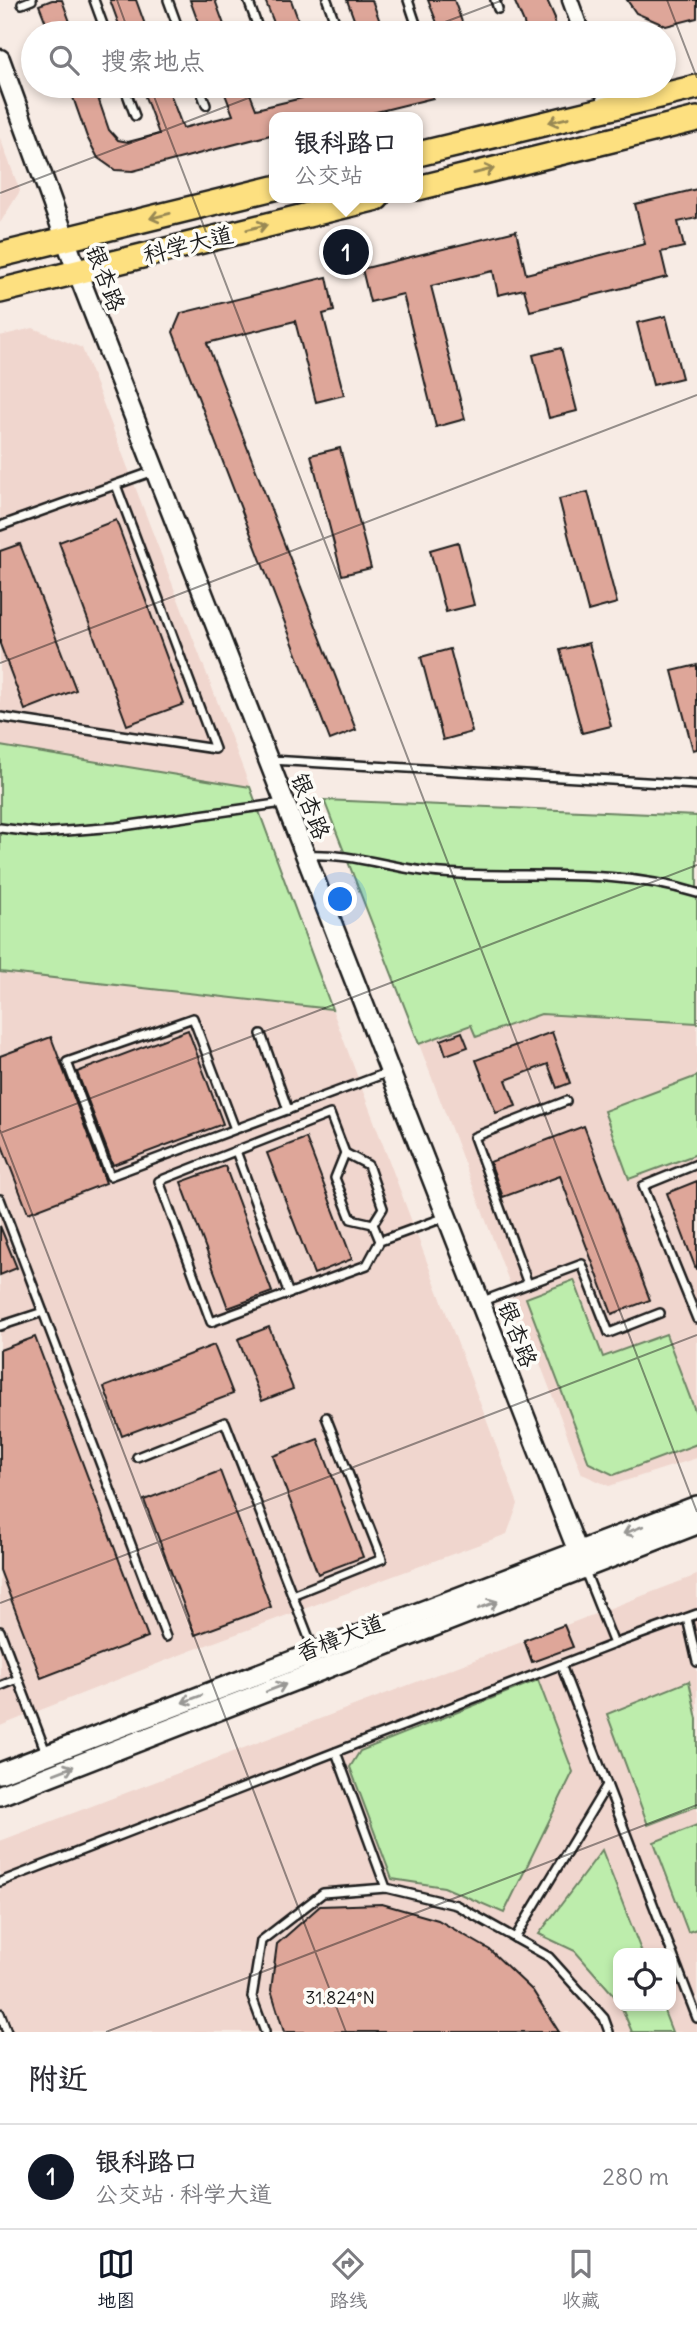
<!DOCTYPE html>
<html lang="zh">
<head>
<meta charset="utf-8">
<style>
  body { margin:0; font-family:Delius,"LXGW WenKai TC",sans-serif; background:#f7f7f7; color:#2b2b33 }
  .controls { position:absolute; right:21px; bottom:21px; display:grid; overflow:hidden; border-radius:14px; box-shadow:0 4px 10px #0003 }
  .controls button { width:63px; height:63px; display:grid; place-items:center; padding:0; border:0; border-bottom:2px solid #e1e1e2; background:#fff; color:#2b2b33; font:35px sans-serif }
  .you { position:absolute; left:341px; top:900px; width:24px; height:24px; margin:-18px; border:5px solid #fff; border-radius:50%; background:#1a73e8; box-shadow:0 0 0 10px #1a73e833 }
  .badge { display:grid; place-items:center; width:46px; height:46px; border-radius:50%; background:#111827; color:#fff; font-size:23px; font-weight:700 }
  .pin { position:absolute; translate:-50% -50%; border:4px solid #fff; box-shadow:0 2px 7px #0006 }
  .popup { position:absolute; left:269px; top:112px; width:154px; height:91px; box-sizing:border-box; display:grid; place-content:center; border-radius:14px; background:#fff; filter:drop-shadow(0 2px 5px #0005); font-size:23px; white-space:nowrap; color:#7c7c81 }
  .popup b { font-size:26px; color:#2b2b33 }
  .popup::after { content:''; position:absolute; left:50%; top:100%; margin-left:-14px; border:14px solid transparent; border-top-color:#fff }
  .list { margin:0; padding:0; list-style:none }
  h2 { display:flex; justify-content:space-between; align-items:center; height:91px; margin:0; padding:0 28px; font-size:30px }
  h2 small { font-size:23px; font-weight:400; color:#7c7c81 }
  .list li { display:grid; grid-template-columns:46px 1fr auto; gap:21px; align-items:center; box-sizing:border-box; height:105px; padding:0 28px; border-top:2px solid #e1e1e2 }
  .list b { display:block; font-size:26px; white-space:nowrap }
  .list p { margin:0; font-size:23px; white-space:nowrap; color:#7c7c81 }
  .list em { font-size:23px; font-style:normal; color:#7c7c81 }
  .icon { flex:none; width:38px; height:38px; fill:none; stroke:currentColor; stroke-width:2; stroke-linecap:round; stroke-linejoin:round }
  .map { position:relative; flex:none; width:697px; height:2032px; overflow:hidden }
  .search { position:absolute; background:#fff; box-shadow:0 4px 10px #0003; left:21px; right:21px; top:21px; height:77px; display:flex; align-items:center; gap:18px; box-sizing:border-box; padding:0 24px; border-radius:38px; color:#7c7c81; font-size:26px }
  .sheet { height:196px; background:#fff }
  nav { display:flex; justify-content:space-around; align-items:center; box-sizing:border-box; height:98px; border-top:2px solid #e1e1e2; background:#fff; font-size:19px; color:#7c7c81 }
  nav a { display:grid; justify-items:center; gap:4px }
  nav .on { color:#111827 }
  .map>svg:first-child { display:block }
</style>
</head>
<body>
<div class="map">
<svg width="697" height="2032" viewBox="0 0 697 2032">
  <rect width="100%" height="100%" fill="#f7ebe4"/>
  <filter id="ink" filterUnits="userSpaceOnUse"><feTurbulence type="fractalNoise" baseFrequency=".0143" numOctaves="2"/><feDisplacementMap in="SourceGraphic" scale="14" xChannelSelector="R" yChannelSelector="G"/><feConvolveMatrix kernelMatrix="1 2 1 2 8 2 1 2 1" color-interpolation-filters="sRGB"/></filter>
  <g filter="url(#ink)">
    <g fill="#f0d6ce" fill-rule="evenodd">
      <polygon points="0,138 20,191 0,223"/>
      <polygon points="33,328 82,348 250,787 0,746 0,336"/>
      <polygon points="0,972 332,1009 518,1504 507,1534 190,1651 0,1726"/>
      <polygon points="541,1014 697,1023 697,1458 609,1486 582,1474 419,1044 472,1025 477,1037"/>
      <path d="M697,1575V2032H0V1841ZM618,1953H671V2006H618Z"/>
    </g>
    <g fill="#bdedac" stroke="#6c8464" stroke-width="2">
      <polygon points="0,746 250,787 332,1009 0,972"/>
      <polygon points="324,800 697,816 697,1023 541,1014 476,1037 471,1025 419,1044"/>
      <polygon points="697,1076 697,1154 629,1179 604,1111"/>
      <polygon points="574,1280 603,1357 666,1334 697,1416 697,1444 614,1475 589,1463 526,1298"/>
      <polygon points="538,1680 573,1772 504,1913 444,1887 392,1879 350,1767 360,1751"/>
      <polygon points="689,1681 697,1719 697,1806 648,1825 607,1714"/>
      <polygon points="697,1825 697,1929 688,1932 654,1842"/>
      <polygon points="602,1850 642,1953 618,1953 618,2000 575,1951 539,1934"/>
      <polygon points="621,2006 662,2006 672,2032 632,2032"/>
    </g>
    <g fill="#dea699" stroke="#1c1c1c" stroke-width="2">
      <polygon points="52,0 62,0 74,33 50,33 39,5"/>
      <polygon points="110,0 136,0 148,33 122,33"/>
      <polygon points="190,0 215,0 227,33 202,33"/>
      <polygon points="265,0 291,0 303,33 278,33"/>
      <polygon points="347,0 372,0 384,33 359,33"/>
      <polygon points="428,0 454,0 466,33 441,33"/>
      <polygon points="514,0 547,0 555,18 554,33 526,33 524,23"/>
      <polygon points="627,0 697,0 697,18 666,26 636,13"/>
      <polygon points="69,86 94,86 109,130 118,140 128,142 159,134 141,86 167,86 183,128 233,115 222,86 247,86 256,109 302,98 297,86 430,86 433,98 356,117 274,117 274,134 133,171 115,170 98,158 87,137"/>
      <polygon points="697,189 697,218 678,222 684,247 661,252 667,277 530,311 524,289 498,295 493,271 431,286 465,419 436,427 403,294 370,302 362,269 516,231 526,274 645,244 635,204"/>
      <polygon points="327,277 334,311 323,314 344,395 316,402 295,321 207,343 356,730 330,740 173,332 181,313"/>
      <polygon points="666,316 682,378 653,385 637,323"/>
      <polygon points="561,348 577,411 549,418 533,355"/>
      <polygon points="340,448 371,568 342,575 311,455"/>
      <polygon points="588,492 617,603 588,611 559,499"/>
      <polygon points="116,520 184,704 127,725 59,542"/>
      <polygon points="458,542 474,605 446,612 430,550"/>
      <polygon points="20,544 76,690 25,710 0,644 0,551"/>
      <polygon points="589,643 611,726 582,733 560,650"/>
      <polygon points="450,649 472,732 443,740 421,657"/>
      <polygon points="697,665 697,749 693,750 672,671"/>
      <polygon points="188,1030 223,1124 113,1165 77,1072"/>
      <polygon points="462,1032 468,1047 446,1055 441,1040"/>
      <polygon points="552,1032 570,1083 557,1088 548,1064 506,1080 516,1106 496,1113 476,1060"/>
      <polygon points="51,1037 106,1183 28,1213 0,1140 0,1056"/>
      <polygon points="584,1126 650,1300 612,1314 560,1176 503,1197 490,1162"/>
      <polygon points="306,1138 352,1259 314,1274 267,1153"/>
      <polygon points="225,1166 272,1292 228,1308 181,1182"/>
      <polygon points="697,1181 697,1269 696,1269 667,1193"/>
      <polygon points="0,1226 17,1268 0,1275"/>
      <polygon points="269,1327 293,1389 262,1401 238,1339"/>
      <polygon points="35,1337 148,1637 41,1678 0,1570 0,1350"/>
      <polygon points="214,1345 233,1394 122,1436 104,1387"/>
      <polygon points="318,1439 363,1557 318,1574 273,1456"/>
      <polygon points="220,1471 271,1607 195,1635 144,1500"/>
      <polygon points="564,1625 573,1647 532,1662 524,1640"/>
      <polygon points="382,1904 438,1920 490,1950 533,1991 559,2032 284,2032 271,1990 277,1944 320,1906"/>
    </g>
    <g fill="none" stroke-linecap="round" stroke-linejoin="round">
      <g stroke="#1c1c1c" stroke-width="12">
        <g id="service">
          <polyline points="94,0 106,33"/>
          <polyline points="168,0 180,33"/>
          <polyline points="248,0 260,33"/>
          <polyline points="327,0 339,33"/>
          <polyline points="408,0 419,33"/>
          <polyline points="495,0 498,9"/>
          <polyline points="22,4 32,0"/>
          <polyline points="124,86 135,116"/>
          <polyline points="199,86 206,105"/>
          <polyline points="278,86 279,89"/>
          <polyline points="0,526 154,471"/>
          <polyline points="0,717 215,749 116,485"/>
          <polyline points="271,760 697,785"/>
          <polyline points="0,828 42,833 116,827 283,803"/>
          <path d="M305,855C352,852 396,870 442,873C528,879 614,867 697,893"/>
          <polyline points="261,1034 288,1110"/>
          <polyline points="235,1129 193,1018 67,1062 110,1176 389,1072"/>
          <polyline points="236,1151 289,1294"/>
          <polyline points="345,1153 335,1178 351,1219 373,1224"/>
          <polyline points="697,1164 643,1186 697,1319"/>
          <polyline points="0,1199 43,1312 0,1326"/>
          <polyline points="380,1241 373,1224 383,1208 368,1165 345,1153 330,1114 159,1181 211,1322 367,1265 380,1241 446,1217"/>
          <polyline points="528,1284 474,1137 566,1101"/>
          <polyline points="480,1302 582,1264 609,1333 660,1313"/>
          <polyline points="43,1312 166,1637"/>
          <polyline points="137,1457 225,1422 314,1651"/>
          <polyline points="292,1595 382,1559 326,1417"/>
          <polyline points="687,1618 697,1662"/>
          <polyline points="0,1631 47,1755"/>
          <polyline points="614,1644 697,1614"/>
          <polyline points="561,1665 697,2018"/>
          <polyline points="0,1686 18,1679"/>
          <polyline points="336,1752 386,1888"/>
          <polyline points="0,1882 614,1644 585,1571"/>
          <polyline points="515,1938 607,1785"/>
          <polyline points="0,2013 7,2032"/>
          <polyline points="265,2032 252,1997 261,1941 323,1893 386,1888 456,1905 549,1957 604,2018 609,2032"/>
        </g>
      </g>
      <g stroke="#1c1c1c" stroke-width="19">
        <g id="minor">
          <polyline points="570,0 582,33"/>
          <polyline points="601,86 609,108"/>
        </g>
      </g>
      <g stroke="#1c1c1c" stroke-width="23">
        <polyline id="tertiary" points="0,59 77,271 583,1565"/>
      </g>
      <g stroke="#1c1c1c" stroke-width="24">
        <g id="secondary">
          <polyline points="0,1773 697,1506"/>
          <polyline points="0,1795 697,1524"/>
        </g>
      </g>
      <g stroke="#1c1c1c" stroke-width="28">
        <g id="primary">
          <polyline points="418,154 697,87"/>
          <polyline points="418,188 697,119"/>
          <polyline points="0,255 274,188"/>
          <polyline points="0,291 377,198"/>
        </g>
      </g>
      <use href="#service" stroke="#fdfcf7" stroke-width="7"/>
      <use href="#minor" stroke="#fdfcf7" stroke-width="14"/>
      <use href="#tertiary" stroke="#fdfcf7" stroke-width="18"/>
      <use href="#secondary" stroke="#fdfcf7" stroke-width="19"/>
      <use href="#primary" stroke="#fde080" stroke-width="23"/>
    </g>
    <defs><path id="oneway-shaft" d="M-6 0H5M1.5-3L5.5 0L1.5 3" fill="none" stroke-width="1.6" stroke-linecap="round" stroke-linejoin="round" transform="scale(1.75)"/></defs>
    <g stroke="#988853">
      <use href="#oneway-shaft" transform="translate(559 120) rotate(166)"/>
      <use href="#oneway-shaft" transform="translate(484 171) rotate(-14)"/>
      <use href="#oneway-shaft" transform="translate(160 216) rotate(166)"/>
      <use href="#oneway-shaft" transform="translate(257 227) rotate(-14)"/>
    </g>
    <g stroke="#989794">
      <use href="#oneway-shaft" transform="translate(633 1530) rotate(159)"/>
      <use href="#oneway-shaft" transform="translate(488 1605) rotate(-21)"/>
      <use href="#oneway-shaft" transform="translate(276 1688) rotate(-21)"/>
      <use href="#oneway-shaft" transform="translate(192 1699) rotate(159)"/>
      <use href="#oneway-shaft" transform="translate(64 1770) rotate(-21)"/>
    </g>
  </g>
  <path fill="none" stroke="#1c1c1c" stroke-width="2" stroke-opacity="0.45" d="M117,0L129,33M667,0L697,78M416,33L503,0M150,86L697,1512M0,193L280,86M0,663L697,395M0,1130L346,2032M0,1133L697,865M0,1603L697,1335M106,2032L697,1805"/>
  <g text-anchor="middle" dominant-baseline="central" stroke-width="7" stroke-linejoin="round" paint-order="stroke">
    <g font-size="23" fill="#1c1c1c" stroke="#fdfcf7">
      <text transform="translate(188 244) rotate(-14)">科学大道</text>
      <text transform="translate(106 278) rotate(69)">银杏路</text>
      <text transform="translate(311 806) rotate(69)">银杏路</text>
      <text transform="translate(518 1334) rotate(69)">银杏路</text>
      <text transform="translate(340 1637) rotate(-21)">香樟大道</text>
    </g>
  </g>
  <g font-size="18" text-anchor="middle" fill="#1c1c1c" stroke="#fdfcf7" stroke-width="7" stroke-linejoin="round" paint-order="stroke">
    <text x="340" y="2004">31.824°N</text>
  </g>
</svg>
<div class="controls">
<button><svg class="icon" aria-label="locate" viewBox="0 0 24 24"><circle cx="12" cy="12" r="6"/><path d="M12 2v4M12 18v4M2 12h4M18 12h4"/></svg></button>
</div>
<div class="you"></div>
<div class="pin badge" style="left:346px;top:252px">1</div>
<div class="popup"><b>银科路口</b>公交站</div>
<div class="search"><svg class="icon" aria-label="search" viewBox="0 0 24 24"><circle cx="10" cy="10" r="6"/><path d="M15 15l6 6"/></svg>搜索地点</div>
</div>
<section class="sheet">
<h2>附近<small></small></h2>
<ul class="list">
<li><span class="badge">1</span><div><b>银科路口</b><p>公交站 · 科学大道</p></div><em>280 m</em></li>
</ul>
</section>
<nav>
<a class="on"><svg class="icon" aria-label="map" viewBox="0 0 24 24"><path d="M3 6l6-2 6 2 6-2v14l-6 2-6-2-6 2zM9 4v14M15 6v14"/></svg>地图</a>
<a><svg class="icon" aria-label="directions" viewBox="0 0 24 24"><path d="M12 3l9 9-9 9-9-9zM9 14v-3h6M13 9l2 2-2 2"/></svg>路线</a>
<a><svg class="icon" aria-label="saved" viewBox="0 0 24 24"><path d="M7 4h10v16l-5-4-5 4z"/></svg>收藏</a>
</nav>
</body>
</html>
